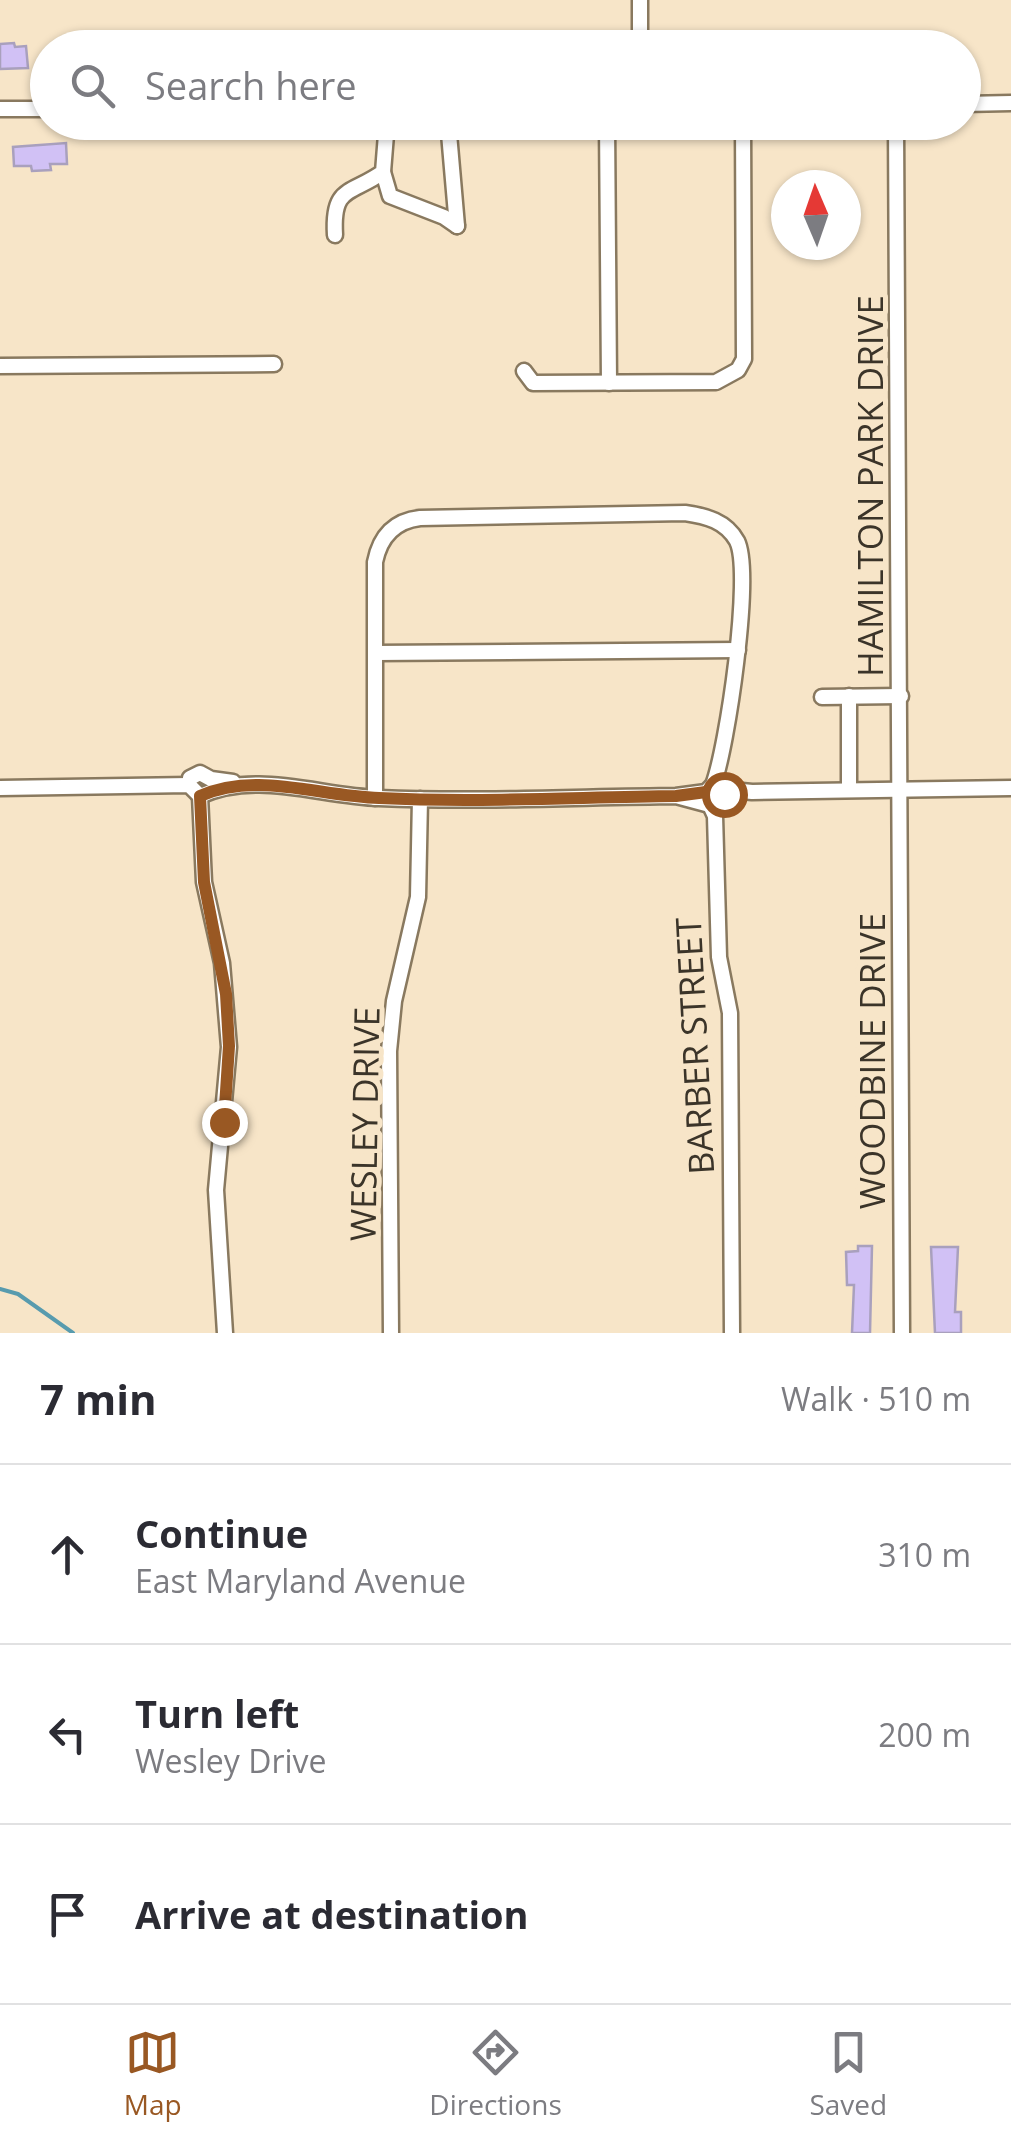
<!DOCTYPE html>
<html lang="en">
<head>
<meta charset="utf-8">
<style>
  body { margin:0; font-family:"Open Sans",sans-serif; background:#f7f7f7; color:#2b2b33 }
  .compass { position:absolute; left:771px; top:170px; width:90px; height:90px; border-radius:50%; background:#fff; box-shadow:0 2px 8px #0004; rotate:358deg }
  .stop { position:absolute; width:30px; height:30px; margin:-22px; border:8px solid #995823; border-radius:50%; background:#fff }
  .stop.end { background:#995823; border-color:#fff; box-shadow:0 2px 10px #0008 }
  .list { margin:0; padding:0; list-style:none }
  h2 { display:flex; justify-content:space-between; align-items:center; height:130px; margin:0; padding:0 40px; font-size:42px }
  h2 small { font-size:32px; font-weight:400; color:#7c7c81 }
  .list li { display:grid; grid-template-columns:65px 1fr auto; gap:30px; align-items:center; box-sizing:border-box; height:180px; padding:0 40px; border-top:2px solid #e1e1e2 }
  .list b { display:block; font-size:38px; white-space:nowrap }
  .list p { margin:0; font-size:32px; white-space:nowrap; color:#7c7c81 }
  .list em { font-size:32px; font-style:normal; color:#7c7c81 }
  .icon { flex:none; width:55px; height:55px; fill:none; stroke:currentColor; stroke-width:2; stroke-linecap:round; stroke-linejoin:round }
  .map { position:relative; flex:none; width:1011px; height:1333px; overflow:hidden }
  .search { position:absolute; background:#fff; box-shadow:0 2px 8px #0004; left:30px; right:30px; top:30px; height:110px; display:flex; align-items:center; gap:25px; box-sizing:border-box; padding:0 35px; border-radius:55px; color:#7c7c81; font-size:38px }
  .sheet { height:670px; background:#fff }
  nav { display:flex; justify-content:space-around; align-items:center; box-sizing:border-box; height:140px; border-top:2px solid #e1e1e2; background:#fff; font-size:28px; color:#7c7c81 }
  nav a { display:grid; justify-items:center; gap:5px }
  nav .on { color:#995823 }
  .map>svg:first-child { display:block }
</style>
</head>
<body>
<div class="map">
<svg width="1011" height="1333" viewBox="0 0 1011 1333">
  <rect width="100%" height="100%" fill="#f7e5c8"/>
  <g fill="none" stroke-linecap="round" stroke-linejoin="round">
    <polyline stroke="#589bae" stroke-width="4" points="0,1289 18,1294 73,1333"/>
  </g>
  <g fill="#d1c1f5" stroke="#a9a0bd" stroke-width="2.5">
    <polygon points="14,43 15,47 26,46 28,68 0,69 0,44"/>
    <polygon points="66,143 67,164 50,164 51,170 32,171 31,166 14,166 13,147"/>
    <polygon points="858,1246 872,1246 870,1333 852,1333 854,1285 847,1285 846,1252 858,1251"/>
    <polygon points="931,1247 958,1247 955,1312 961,1312 961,1333 935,1333"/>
  </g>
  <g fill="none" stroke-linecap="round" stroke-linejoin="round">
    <g stroke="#89795f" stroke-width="19">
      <g id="minor">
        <polyline points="640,48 640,0"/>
        <polyline points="964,104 1011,103"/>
        <polyline points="0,109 48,109"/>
        <polyline points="448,122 457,226"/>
        <polyline points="607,122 609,383"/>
        <polyline points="896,122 902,1333"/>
        <polyline points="383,172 390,196 444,217 457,226"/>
        <path d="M335,235C332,185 351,195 383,172L387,122"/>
        <polyline points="0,366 274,364"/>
        <polyline points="524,371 533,383 716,382 738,370 744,359 743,122"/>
        <polyline points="376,653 738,650"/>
        <polyline points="849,696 849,788"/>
        <polyline points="822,697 901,696"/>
        <polyline points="189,785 190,778 200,773 211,779 233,782"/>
        <polyline points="0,788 189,785 200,796"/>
        <polyline points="722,789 752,792 1011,788"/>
        <path d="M200,796C256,770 319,796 379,798C478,802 578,797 676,796L706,792L713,785L721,787L725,801L717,807L676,796"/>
        <polyline points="200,796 204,882 222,963 229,1047 216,1190 225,1333"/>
        <path d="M375,798V562C380,537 394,521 420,518L685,513C706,516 726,521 737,541C753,573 727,749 713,785"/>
        <polyline points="710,805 715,816 719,957 730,1013 732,1333"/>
        <polyline points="391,1333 389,1051 394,1001 418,897 420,799"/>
      </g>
    </g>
    <use href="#minor" stroke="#fff" stroke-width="14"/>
  </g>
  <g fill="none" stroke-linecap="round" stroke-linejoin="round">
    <path stroke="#995823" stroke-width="12" d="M224,1122L229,1046L226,994L204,882L200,796C256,771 318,796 379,798C478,803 577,797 676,796L706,792L713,786L721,787L724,794"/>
  </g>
  <g text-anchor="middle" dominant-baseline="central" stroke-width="10" stroke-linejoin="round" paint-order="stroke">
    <g font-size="35" fill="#3b3429" stroke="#f7e5c8">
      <text transform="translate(869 486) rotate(-90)">HAMILTON PARK DRIVE</text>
      <text transform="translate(694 1046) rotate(-93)">BARBER STREET</text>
      <text transform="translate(871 1061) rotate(-90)">WOODBINE DRIVE</text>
      <text transform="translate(364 1124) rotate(-89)">WESLEY DRIVE</text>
    </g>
  </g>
</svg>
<svg class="compass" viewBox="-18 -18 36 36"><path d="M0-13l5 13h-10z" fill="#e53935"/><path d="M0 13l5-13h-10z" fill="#7c7c81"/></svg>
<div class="stop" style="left:724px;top:794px"></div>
<div class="stop end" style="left:224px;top:1122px"></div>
<div class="search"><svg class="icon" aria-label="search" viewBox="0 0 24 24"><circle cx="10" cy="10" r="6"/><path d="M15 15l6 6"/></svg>Search here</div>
</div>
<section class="sheet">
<h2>7 min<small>Walk · 510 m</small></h2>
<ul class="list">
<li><svg class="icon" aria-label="ahead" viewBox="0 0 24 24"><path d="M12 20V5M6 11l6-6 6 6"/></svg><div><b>Continue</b><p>East Maryland Avenue</p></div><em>310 m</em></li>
<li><svg class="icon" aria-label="left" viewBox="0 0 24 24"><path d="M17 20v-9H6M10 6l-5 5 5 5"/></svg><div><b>Turn left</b><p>Wesley Drive</p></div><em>200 m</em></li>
<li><svg class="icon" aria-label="arrive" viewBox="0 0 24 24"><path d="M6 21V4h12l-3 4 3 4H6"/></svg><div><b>Arrive at destination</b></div></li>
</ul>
</section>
<nav>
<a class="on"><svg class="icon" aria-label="map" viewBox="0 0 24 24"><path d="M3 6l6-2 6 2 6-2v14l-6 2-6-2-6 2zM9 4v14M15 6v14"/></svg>Map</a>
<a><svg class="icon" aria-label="directions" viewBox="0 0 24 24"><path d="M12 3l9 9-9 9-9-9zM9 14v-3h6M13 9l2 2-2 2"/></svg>Directions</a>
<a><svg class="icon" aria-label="saved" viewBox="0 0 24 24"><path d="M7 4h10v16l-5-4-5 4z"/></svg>Saved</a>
</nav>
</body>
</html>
